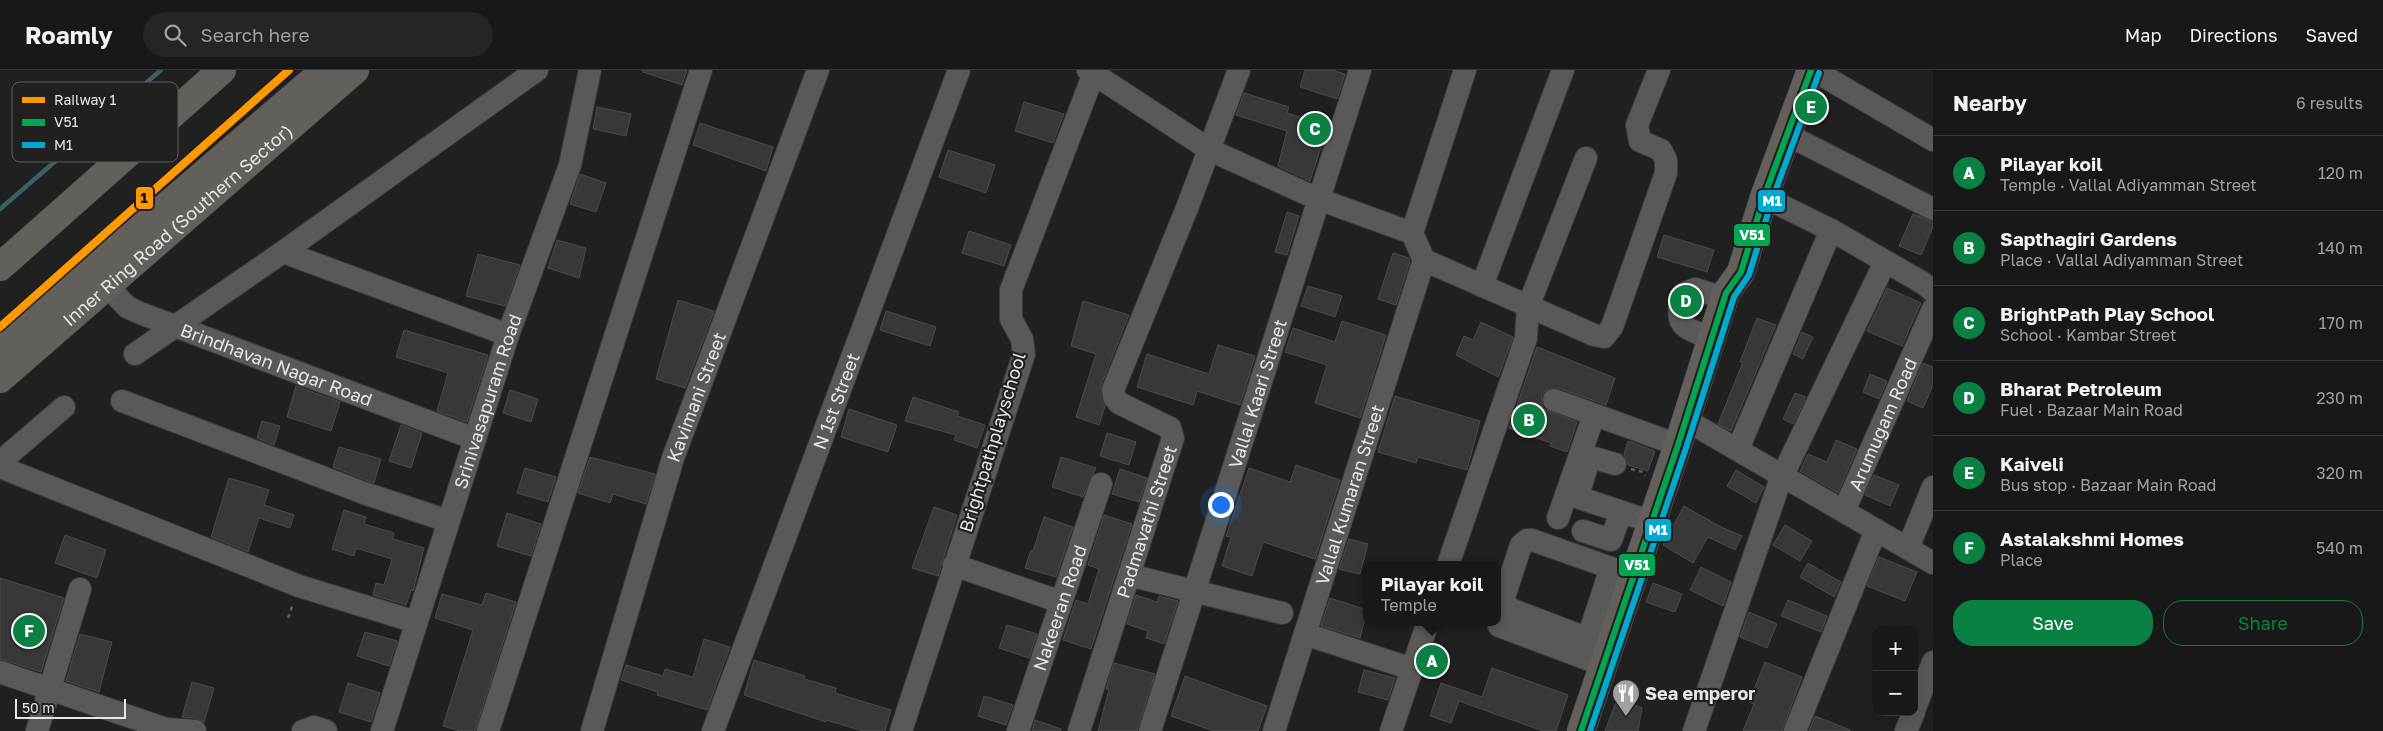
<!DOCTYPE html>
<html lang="en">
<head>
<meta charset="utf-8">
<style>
  body { margin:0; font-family:"Golos Text",sans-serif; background:#262525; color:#f1f3f6 }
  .controls { position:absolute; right:15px; bottom:15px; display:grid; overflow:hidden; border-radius:10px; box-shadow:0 5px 20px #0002 }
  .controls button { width:45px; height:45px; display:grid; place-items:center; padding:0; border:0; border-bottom:1px solid #373737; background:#191818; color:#f1f3f6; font:25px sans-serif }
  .scale { position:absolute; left:15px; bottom:12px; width:111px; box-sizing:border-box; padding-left:5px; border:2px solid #e8e6e5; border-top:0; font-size:14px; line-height:18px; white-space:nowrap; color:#e8e6e5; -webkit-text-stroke:4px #22201f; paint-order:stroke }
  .you { position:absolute; left:1220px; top:434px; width:18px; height:18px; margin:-12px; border:4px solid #fff; border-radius:50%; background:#1a73e8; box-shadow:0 0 0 8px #1a73e833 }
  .badge { display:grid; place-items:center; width:32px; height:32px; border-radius:50%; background:#0b8043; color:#fff; font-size:16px; font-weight:700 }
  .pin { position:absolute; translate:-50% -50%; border:2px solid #fff; box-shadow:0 1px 5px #0006 }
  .popup { position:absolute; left:1363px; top:491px; width:138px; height:65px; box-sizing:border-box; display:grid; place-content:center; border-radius:10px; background:#191818; filter:drop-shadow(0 1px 4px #0005); font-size:16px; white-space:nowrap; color:#9fa0a2 }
  .popup b { font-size:19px; color:#f1f3f6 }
  .popup::after { content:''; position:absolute; left:50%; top:100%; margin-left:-10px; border:10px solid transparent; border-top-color:#191818 }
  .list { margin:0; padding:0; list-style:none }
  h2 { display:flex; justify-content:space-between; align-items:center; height:65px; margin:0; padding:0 20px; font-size:21px }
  h2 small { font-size:16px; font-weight:400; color:#9fa0a2 }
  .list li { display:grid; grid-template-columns:32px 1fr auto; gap:15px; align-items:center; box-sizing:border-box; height:75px; padding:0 20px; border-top:1px solid #373737 }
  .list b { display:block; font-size:19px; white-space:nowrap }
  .list p { margin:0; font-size:16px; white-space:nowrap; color:#9fa0a2 }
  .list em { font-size:16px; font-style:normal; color:#9fa0a2 }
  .actions { display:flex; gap:10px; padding:15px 20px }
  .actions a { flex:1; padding:11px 0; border:1px solid #0b8043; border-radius:20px; text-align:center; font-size:18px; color:#0b8043 }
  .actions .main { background:#0b8043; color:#fff }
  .icon { flex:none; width:28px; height:28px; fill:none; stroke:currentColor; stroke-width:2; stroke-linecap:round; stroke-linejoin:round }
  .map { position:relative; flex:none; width:1933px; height:661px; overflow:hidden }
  header { display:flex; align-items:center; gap:30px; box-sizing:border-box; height:70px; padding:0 25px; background:#191818; border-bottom:1px solid #373737 }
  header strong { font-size:24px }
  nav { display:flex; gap:28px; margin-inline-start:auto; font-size:18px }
  .search { width:350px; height:45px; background:#262525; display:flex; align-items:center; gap:12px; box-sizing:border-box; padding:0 18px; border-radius:28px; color:#9fa0a2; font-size:19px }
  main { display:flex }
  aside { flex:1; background:#191818 }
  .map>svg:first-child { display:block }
</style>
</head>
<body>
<header>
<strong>Roamly</strong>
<div class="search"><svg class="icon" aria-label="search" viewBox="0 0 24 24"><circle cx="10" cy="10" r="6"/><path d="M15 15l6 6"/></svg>Search here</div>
<nav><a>Map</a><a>Directions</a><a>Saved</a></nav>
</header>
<main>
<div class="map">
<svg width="1933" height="661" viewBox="0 0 1933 661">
  <rect width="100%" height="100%" fill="#212020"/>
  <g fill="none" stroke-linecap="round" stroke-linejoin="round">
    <polyline stroke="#3a6162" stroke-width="4.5" points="0,139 161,0"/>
  </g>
  <g fill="#393838" stroke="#4c4b4b">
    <polygon points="643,0 687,0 682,15 643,2"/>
    <polygon points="1305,0 1332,0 1345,4 1337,29 1300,17"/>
    <polygon points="1244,23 1289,37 1287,43 1328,56 1310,111 1278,96 1287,61 1236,45"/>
    <polygon points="1024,32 1064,44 1053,73 1015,61"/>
    <polygon points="597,37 631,44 626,66 593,59"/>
    <polygon points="700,53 773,77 766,101 693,75"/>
    <polygon points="948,80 995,95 986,123 939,107"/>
    <polygon points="580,104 606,113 596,142 570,134"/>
    <polygon points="1287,142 1299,146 1287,185 1275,182"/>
    <polygon points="1913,144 1933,152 1933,157 1921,185 1899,176"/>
    <polygon points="969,161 1011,175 1004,196 962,183"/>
    <polygon points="1664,165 1714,180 1707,202 1657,187"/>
    <polygon points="557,170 586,178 579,208 548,198"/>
    <polygon points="1393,183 1409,188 1410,191 1396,235 1378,229"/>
    <polygon points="478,184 520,195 505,236 466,226"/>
    <polygon points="1308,216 1342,226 1335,247 1301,236"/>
    <polygon points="1887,218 1921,233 1902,276 1867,261"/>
    <polygon points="678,230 714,241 685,318 656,309"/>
    <polygon points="1083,231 1129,245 1101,315 1101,329 1105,336 1099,355 1076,347 1096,284 1071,276"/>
    <polygon points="886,241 936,257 930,276 880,260"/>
    <polygon points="1757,248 1776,255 1731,361 1718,354 1743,292 1740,292"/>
    <polygon points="1342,251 1386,265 1360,348 1315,333 1327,295 1285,282 1293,258 1335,272"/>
    <polygon points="1481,252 1513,267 1498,307 1456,285 1464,266 1473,270"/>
    <polygon points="404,260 488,285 467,352 437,341 448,303 396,287"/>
    <polygon points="1802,262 1813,267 1803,289 1793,284"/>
    <polygon points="1218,275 1255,286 1240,335 1197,321 1193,335 1137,317 1147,284 1209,304"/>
    <polygon points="1537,277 1615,308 1606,335 1558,318 1546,320 1542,325 1541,332 1544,339 1577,352 1567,382 1550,376 1551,373 1509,358"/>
    <polygon points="1923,293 1933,297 1933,315 1923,338 1907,331"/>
    <polygon points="1870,304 1887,311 1879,329 1863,322"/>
    <polygon points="296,316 340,332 331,361 287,347"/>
    <polygon points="510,320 538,329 531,352 503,343"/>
    <polygon points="1795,323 1806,327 1793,354 1783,349"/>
    <polygon points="1395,326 1480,351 1467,400 1418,387 1416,393 1378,382"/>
    <polygon points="913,327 959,342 957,346 985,355 977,378 954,370 956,365 905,351"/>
    <polygon points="849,339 897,355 888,382 841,367"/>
    <polygon points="262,351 280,356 274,375 257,368"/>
    <polygon points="401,355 422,363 411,398 389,391"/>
    <polygon points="1107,363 1136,372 1129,395 1100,386"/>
    <polygon points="1836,370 1857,379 1838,423 1800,401 1808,384 1827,392"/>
    <polygon points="1628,371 1655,381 1648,401 1628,395 1624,384"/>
    <polygon points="339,377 381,389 374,413 333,397"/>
    <polygon points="590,387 655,404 646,434 613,424 610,433 578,423"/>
    <polygon points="1061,387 1096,398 1083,427 1052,417"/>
    <polygon points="1296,395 1340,410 1315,489 1263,472 1252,506 1222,496 1231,467 1226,466 1249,398 1290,412"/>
    <polygon points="525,398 556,407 548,432 517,423"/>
    <polygon points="1120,399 1147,408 1139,432 1112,424"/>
    <polygon points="1736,400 1764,417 1756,433 1727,416"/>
    <polygon points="1874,405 1899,415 1890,436 1865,425"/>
    <polygon points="229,408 269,420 264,435 294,445 290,458 259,448 248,482 211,467"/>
    <polygon points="1684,436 1719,456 1742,466 1735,480 1708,467 1693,493 1663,475"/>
    <polygon points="934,437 957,445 938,506 912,498"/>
    <polygon points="344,440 366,447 364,454 394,463 393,469 424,478 413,521 411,520 406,535 373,525 376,513 384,515 392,489 356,478 354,486 332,479"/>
    <polygon points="507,443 541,454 531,486 497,476"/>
    <polygon points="1104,445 1132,454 1091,579 1063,570 1076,530 1088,534 1099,499 1088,495"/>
    <polygon points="1044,447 1073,457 1056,507 1025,498 1031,480 1033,481"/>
    <polygon points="1785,455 1812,471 1800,491 1773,475"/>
    <polygon points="65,465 106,480 97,508 55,493"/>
    <polygon points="1349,469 1368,474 1360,504 1339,499"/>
    <polygon points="1879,487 1917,502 1905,531 1867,516"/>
    <polygon points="1808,493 1841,512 1834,527 1800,507"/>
    <polygon points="1701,497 1731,512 1723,536 1690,520"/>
    <polygon points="0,508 64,528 41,602 0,589"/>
    <polygon points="1653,513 1682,524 1675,542 1646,532"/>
    <polygon points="486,523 516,532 475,661 460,661 443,656 473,560 435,548 442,524 482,535"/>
    <polygon points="1136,525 1157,532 1159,526 1178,531 1164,574 1146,568 1148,561 1127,554"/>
    <polygon points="1330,528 1367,540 1360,568 1321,556"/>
    <polygon points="1788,530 1827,546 1821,562 1781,546"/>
    <polygon points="1749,542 1777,554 1767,578 1740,567"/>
    <polygon points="1007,555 1037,564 1029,588 999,578"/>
    <polygon points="365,562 397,571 389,596 357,586"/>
    <polygon points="80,564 112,572 99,622 66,611"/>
    <polygon points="704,569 730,577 707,640 657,625 658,622 621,610 626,595 663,606 665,599 693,607"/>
    <polygon points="754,590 805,606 804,609 836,618 835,623 891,640 885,661 863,661 826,650 826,652 744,625"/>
    <polygon points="1765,592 1802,607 1782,661 1743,661 1754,634 1749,632"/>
    <polygon points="1114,593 1155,604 1137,661 1098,661 1109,620 1106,619"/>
    <polygon points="1492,598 1568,625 1556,661 1543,661 1459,631 1451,653 1430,646 1441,613 1482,627"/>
    <polygon points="1364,600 1395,608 1388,630 1358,622"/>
    <polygon points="1185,606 1267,636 1258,661 1214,661 1171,646"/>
    <polygon points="192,612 214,618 204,652 196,648 182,647"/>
    <polygon points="348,613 380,623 371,652 339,642"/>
    <polygon points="984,626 1013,635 1006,655 978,646"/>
    <polygon points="1618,627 1642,638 1638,661 1605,661"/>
    <polygon points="1815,646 1850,660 1850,661 1809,661"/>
    <polygon points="1035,650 1061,659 1061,661 1032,661"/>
  </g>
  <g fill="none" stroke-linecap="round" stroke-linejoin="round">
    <g stroke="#3b3a3a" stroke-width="24">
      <g id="minor">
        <polyline points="1088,0 1210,80 1318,129 1412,163 1424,190 1594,265 1604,267 1612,257 1666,103 1666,90 1661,80 1640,71 1637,55 1659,0"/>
        <polyline points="1813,0 1933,70"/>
        <polyline points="1786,64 1933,139"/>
        <polyline points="1764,127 1831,160"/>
        <polyline points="1412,163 1465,0"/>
        <polyline points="283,182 508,265"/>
        <path id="s1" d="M97,205L127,237L140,243L475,369"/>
        <polyline points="1482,216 1563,0"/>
        <path d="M1712,268C1684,258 1673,257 1683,224L1695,219L1724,228"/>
        <polyline points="135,284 283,182 537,0"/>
        <polyline points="1554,330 1678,375"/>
        <polyline points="122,331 364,423 448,451"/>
        <polyline points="1686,350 1933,493"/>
        <polyline points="1738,379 1831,160 1923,213 1933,221"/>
        <polyline points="0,392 64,337"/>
        <polyline points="1615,394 1594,388 1589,389 1578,425 1580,428 1652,452"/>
        <polyline points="0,397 299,516 416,552"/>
        <path id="s2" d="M1844,441L1933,239"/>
        <polyline points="1558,448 1594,345"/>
        <polyline points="1583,461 1611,470 1621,442"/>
        <polyline points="1908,478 1933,417"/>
        <polyline points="954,495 1061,532"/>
        <polyline points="1448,495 1526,268 1528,237 1586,88"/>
        <polyline points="1129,505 1282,543"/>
        <polyline points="1499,556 1603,595"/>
        <polyline points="1305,564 1412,599"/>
        <polyline points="1588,568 1611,498"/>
        <polyline points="1610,577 1510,539 1503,530 1521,475 1527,470 1532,470 1634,506"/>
        <polyline points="0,602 166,659 195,661"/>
        <polyline points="1914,640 1933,592"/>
        <polyline points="37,661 80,519"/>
        <polyline points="303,661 314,657 326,661"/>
        <path id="s3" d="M382,661L508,265L570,95L590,0"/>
        <polyline points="488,661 701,0"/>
        <path id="s4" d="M592,661L673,388L818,0"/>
        <path id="s5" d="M713,661L959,0"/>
        <polyline points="901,661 1024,284 1022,269 1011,249 1011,220 1094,3"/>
        <path id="s6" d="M1018,661L1101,414"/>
        <path id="s7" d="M1079,661L1173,368L1170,358L1119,333L1114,327L1113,320L1187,138L1239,0"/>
        <path id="s8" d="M1150,661C1222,441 1288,220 1360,0"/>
        <path id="s9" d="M1274,661L1424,190"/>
        <polyline points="1391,661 1428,552"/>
        <polyline points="1694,661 1780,411 1885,192"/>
        <polyline points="1795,661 1876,460"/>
        <polyline points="1906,661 1914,642"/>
      </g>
    </g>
    <g stroke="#3b3a3a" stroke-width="29">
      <g id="major">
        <polyline points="0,197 222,0"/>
        <polyline points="0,279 325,0"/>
        <path id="s10" d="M0,309L355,0"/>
        <polyline points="1581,661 1678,375 1726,223 1741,202 1764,127 1811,0"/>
      </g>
    </g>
    <g stroke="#605f5f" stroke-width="2.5" stroke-dasharray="4 4" stroke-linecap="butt">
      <polyline points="1631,399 1643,402 1645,406"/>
      <polyline points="288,548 293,534"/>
    </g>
    <use href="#minor" stroke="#5a5958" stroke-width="22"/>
    <use href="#major" stroke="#635f5a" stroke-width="28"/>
    <g stroke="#22201f" stroke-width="10">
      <polyline id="bus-1" points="1581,661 1678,375 1726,223 1741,202 1764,127 1811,0"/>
    </g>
    <g stroke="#22201f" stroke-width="10">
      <polyline id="bus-2" points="1590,661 1686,378 1734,227 1749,205 1772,130 1819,3"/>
    </g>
    <use href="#bus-1" stroke="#00a651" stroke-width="6"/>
    <use href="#bus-2" stroke="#00a9ce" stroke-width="6"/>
    <g stroke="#22201f" stroke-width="11">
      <polyline id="rail-1" points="0,257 289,0"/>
    </g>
    <use href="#rail-1" stroke="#f90" stroke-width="8"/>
  </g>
  <defs>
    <g id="restaurant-pin" transform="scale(1.4375)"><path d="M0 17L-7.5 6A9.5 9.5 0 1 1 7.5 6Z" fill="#a2a1a0" stroke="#22201f"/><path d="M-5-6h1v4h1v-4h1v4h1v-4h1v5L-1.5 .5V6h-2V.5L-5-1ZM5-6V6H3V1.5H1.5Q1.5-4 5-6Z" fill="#fff"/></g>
  </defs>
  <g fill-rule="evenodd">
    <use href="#restaurant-pin" x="1626" y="623"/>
  </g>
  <g text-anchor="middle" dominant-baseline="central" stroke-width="4.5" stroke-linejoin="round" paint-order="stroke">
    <g font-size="18" fill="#e8e6e5" stroke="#22201f">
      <text stroke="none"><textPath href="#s10" startOffset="235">Inner Ring Road (Southern Sector)</textPath></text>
      <text stroke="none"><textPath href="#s1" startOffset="204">Brindhavan Nagar Road</textPath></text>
      <text stroke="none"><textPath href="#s8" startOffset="354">Vallal Kaari Street</textPath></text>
      <text stroke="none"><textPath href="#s4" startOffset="350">Kavimani Street</textPath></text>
      <text stroke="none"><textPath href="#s5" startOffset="352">N 1st Street</textPath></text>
      <text stroke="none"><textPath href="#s3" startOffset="346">Srinivasapuram Road</textPath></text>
      <text stroke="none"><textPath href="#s2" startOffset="95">Arumugam Road</textPath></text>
      <text transform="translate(992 372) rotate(-73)">Brightpathplayschool</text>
      <text stroke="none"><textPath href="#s9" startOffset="248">Vallal Kumaran Street</textPath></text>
      <text stroke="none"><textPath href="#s7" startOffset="220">Padmavathi Street</textPath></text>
      <text stroke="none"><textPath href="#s6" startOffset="130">Nakeeran Road</textPath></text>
    </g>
    <g font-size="18" font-weight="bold" fill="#e8e6e5" stroke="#22201f" text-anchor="start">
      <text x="1645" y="623">Sea emperor</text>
    </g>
  </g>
  <rect x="12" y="12" width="166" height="80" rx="8" fill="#22201f" stroke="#5d5b5a" stroke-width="1"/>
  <rect x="22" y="27" width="23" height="6" fill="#f90"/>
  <rect x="22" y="49" width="23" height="7" fill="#00a651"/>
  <rect x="22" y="72" width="23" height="6" fill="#00a9ce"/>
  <g font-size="14" fill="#e8e6e5">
    <text x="54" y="35">Railway 1</text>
    <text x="54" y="57">V51</text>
    <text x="54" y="80">M1</text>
  </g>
  <g stroke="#22201f" stroke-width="2">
    <rect x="135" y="116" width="19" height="24" rx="5" fill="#f90"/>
    <rect x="1757" y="119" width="29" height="24" rx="5" fill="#00a9ce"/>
    <rect x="1733" y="153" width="38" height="24" rx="5" fill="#00a651"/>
    <rect x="1644" y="448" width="28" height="24" rx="5" fill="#00a9ce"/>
    <rect x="1618" y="483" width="38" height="24" rx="5" fill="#00a651"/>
  </g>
  <g font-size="14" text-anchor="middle" font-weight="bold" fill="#fff">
    <text x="1772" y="136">M1</text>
    <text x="1752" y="170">V51</text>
    <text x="1658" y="465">M1</text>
    <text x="1637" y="500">V51</text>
  </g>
  <g font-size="14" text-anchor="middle" font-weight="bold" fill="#111">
    <text x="144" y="133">1</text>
  </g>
</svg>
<div class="controls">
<button>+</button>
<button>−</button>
</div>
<div class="scale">50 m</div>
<div class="you"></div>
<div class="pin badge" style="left:1432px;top:591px">A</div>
<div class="popup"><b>Pilayar koil</b>Temple</div>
<div class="pin badge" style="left:1529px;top:350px">B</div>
<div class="pin badge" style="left:1315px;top:59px">C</div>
<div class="pin badge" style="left:1686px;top:231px">D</div>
<div class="pin badge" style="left:1811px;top:37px">E</div>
<div class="pin badge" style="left:29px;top:561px">F</div>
</div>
<aside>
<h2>Nearby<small>6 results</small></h2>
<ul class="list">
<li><span class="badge">A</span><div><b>Pilayar koil</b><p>Temple · Vallal Adiyamman Street</p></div><em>120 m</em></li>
<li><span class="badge">B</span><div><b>Sapthagiri Gardens</b><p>Place · Vallal Adiyamman Street</p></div><em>140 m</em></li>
<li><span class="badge">C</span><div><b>BrightPath Play School</b><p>School · Kambar Street</p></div><em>170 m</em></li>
<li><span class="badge">D</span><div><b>Bharat Petroleum</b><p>Fuel · Bazaar Main Road</p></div><em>230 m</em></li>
<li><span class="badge">E</span><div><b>Kaiveli</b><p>Bus stop · Bazaar Main Road</p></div><em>320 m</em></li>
<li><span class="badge">F</span><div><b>Astalakshmi Homes</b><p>Place</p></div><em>540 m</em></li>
</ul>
<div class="actions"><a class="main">Save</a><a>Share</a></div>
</aside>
</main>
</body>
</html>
